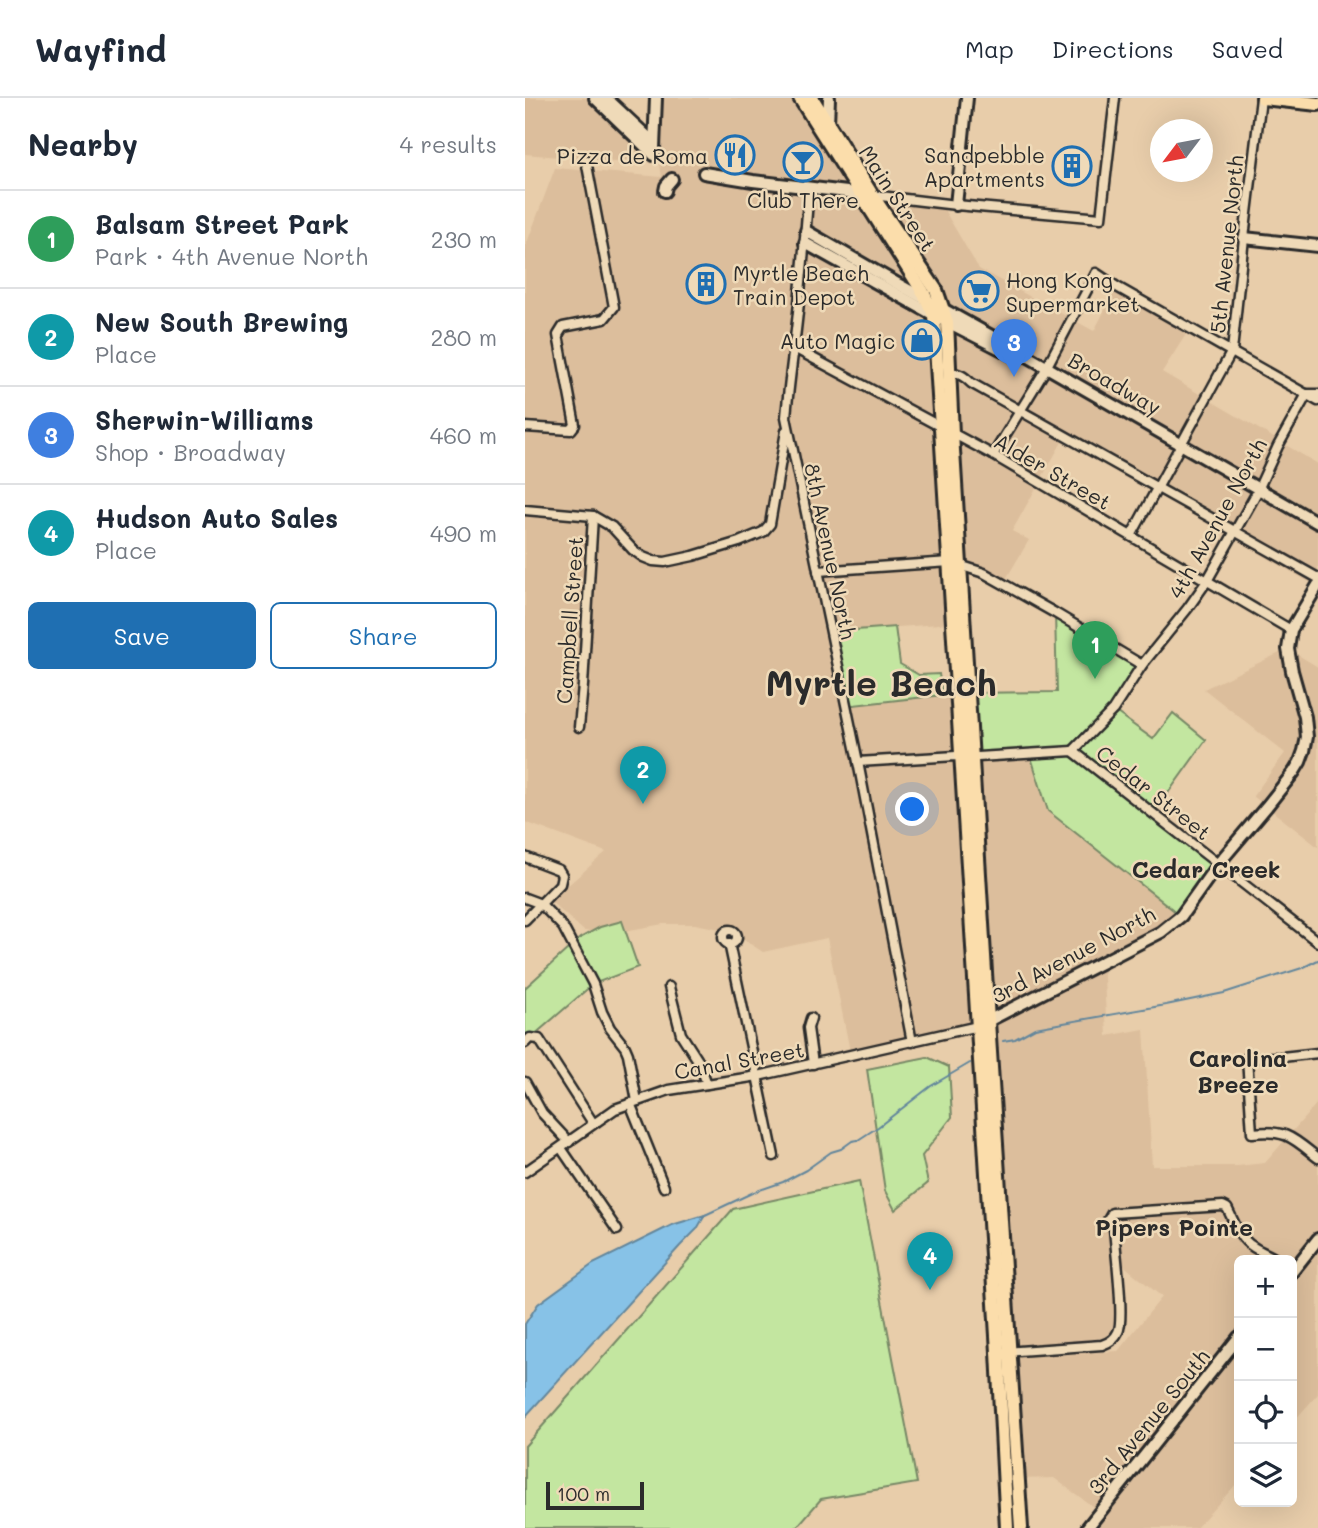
<!DOCTYPE html>
<html lang="en">
<head>
<meta charset="utf-8">
<style>
  body { margin:0; font-family:Mali,sans-serif; background:#f6f6f7; color:#1f2937 }
  .controls { position:absolute; right:21px; bottom:21px; display:grid; overflow:hidden; border-radius:10px; box-shadow:0 7px 28px #0002 }
  .controls button { width:63px; height:63px; display:grid; place-items:center; padding:0; border:0; border-bottom:2px solid #e0e1e3; background:#fff; color:#1f2937; font:35px sans-serif }
  .compass { position:absolute; left:625px; top:21px; width:63px; height:63px; border-radius:50%; background:#fff; box-shadow:0 7px 28px #0002; rotate:238deg }
  .scale { position:absolute; left:21px; bottom:18px; width:98px; box-sizing:border-box; padding-left:7px; border:4px solid #2b2b2b; border-top:0; font-size:19px; line-height:24px; white-space:nowrap; color:#2b2b2b; -webkit-text-stroke:5px #efdab8; paint-order:stroke }
  .you { position:absolute; left:388px; top:712px; width:24px; height:24px; margin:-18px; border:5px solid #fff; border-radius:50%; background:#1a73e8; box-shadow:0 0 0 10px #1a73e833 }
  .badge { display:grid; place-items:center; width:46px; height:46px; border-radius:50%; background:#1f6fb2; color:#fff; font-size:23px; font-weight:700 }
  .pin { position:absolute; translate:-50% -58px; filter:drop-shadow(0 2px 4px #0008) }
  .pin::after { content:''; position:absolute; top:37px; width:24px; height:21px; background:inherit; clip-path:polygon(0 0,100% 0,50% 100%) }
  .list { margin:0; padding:0; list-style:none }
  h2 { display:flex; justify-content:space-between; align-items:center; height:91px; margin:0; padding:0 28px; font-size:30px }
  h2 small { font-size:23px; font-weight:400; color:#747a83 }
  .list li { display:grid; grid-template-columns:46px 1fr auto; gap:21px; align-items:center; box-sizing:border-box; height:98px; padding:0 28px; border-top:2px solid #e0e1e3 }
  .list b { display:block; font-size:26px; white-space:nowrap }
  .list p { margin:0; font-size:23px; white-space:nowrap; color:#747a83 }
  .list em { font-size:23px; font-style:normal; color:#747a83 }
  .actions { display:flex; gap:14px; padding:21px 28px }
  .actions a { flex:1; padding:16px 0; border:2px solid #1f6fb2; border-radius:10px; text-align:center; font-size:24px; color:#1f6fb2 }
  .actions .main { background:#1f6fb2; color:#fff }
  .icon { flex:none; width:38px; height:38px; fill:none; stroke:currentColor; stroke-width:2; stroke-linecap:round; stroke-linejoin:round }
  .map { position:relative; flex:none; width:793px; height:1430px; overflow:hidden }
  header { display:flex; align-items:center; gap:42px; box-sizing:border-box; height:98px; padding:0 35px; background:#fff; border-bottom:2px solid #e0e1e3 }
  header strong { font-size:33px }
  nav { display:flex; gap:38px; margin-inline-start:auto; font-size:24px }
  main { display:flex }
  aside { flex:1; background:#fff }
  .map>svg:first-child { display:block }
</style>
</head>
<body>
<header>
<strong>Wayfind</strong>
<nav><a>Map</a><a>Directions</a><a>Saved</a></nav>
</header>
<main>
<aside>
<h2>Nearby<small>4 results</small></h2>
<ul class="list">
<li><span class="badge" style="background:#2e9e5b">1</span><div><b>Balsam Street Park</b><p>Park · 4th Avenue North</p></div><em>230 m</em></li>
<li><span class="badge" style="background:#0f9aa8">2</span><div><b>New South Brewing</b><p>Place</p></div><em>280 m</em></li>
<li><span class="badge" style="background:#3f7fe0">3</span><div><b>Sherwin-Williams</b><p>Shop · Broadway</p></div><em>460 m</em></li>
<li><span class="badge" style="background:#0f9aa8">4</span><div><b>Hudson Auto Sales</b><p>Place</p></div><em>490 m</em></li>
</ul>
<div class="actions"><a class="main">Save</a><a>Share</a></div>
</aside>
<div class="map">
<svg width="793" height="1430" viewBox="0 0 793 1430">
  <rect width="100%" height="100%" fill="#e8cdaa"/>
  <filter id="ink" filterUnits="userSpaceOnUse"><feTurbulence type="fractalNoise" baseFrequency=".0143" numOctaves="2"/><feDisplacementMap in="SourceGraphic" scale="14" xChannelSelector="R" yChannelSelector="G"/><feConvolveMatrix kernelMatrix="1 2 1 2 8 2 1 2 1" color-interpolation-filters="sRGB"/></filter>
  <g filter="url(#ink)">
    <g fill="#dcbe9c">
      <polygon points="0,0 70,0 128,56 131,0 275,0 347,97 418,110 454,171 569,233 592,189 665,230 637,274 793,366 793,489 538,342 487,433 504,442 478,486 425,464 428,525 306,534 320,608 433,596 505,656 524,713 656,818 578,861 582,938 619,931 627,1068 713,1068 740,1065 793,1004 793,1296 767,1325 767,1162 714,1162 714,1383 671,1430 558,1430 571,1411 529,1380 493,1381 485,1260 593,1253 637,1199 597,1166 600,1220 597,1237 473,1254 453,929 326,958 302,840 238,854 205,833 170,826 138,826 88,835 59,833 25,803 81,754 0,724 0,150 30,70 137,79 135,67 129,57 90,64 0,56"/>
      <polygon points="763,551 793,569 793,749 728,698 760,655 679,591"/>
    </g>
    <g fill="#c3e6a0" stroke="#786" stroke-width="2">
      <polygon points="530,515 617,567 588,612 628,641 648,615 681,642 628,716 693,766 656,818 523,713 505,656 448,659 443,595 532,594"/>
      <polygon points="370,529 375,566 394,577 414,576 417,597 320,608 305,534"/>
      <polygon points="97,823 113,869 68,886 0,945 0,890 55,840 75,829"/>
      <polygon points="402,959 424,969 427,1019 397,1058 403,1085 370,1112 360,1093 342,971"/>
      <polygon points="334,1083 392,1385 296,1401 271,1430 0,1430 0,1348 208,1111"/>
    </g>
    <polygon fill="#87c2e7" stroke="#62869c" stroke-width="2" points="180,1117 172,1131 155,1148 0,1319 0,1226 13,1206 68,1166 147,1127"/>
    <g fill="none" stroke-linecap="round" stroke-linejoin="round">
      <g stroke="#62869c" stroke-width="2">
        <polyline points="478,943 490,941 510,930 641,907 699,895 777,870 793,862"/>
        <polyline points="178,1118 229,1094 258,1084 281,1072 306,1054 316,1051 327,1043 333,1042 353,1029 406,988 445,965"/>
      </g>
      <g stroke="#2b2b2b" stroke-width="13">
        <g id="street">
          <path d="M284,89C280,142 276,195 269,248C266,272 263,295 261,319L333,664L387,944"/>
          <polyline points="347,97 431,107 576,120 590,0"/>
          <polyline points="269,250 468,357 766,532"/>
          <path d="M424,274C434,275 439,278 446,285L793,480"/>
          <polyline points="0,329 46,332 50,327 33,237 38,229 79,221 89,209 61,62"/>
          <polyline points="468,357 519,274 571,175 592,189 793,303"/>
          <polyline points="0,412 68,418 87,429 108,452 118,459 128,463 140,464 168,458 214,444 238,434 245,426 261,333"/>
          <polyline points="606,438 707,253 719,140 736,0"/>
          <polyline points="293,473 425,464 459,475 530,515 617,567"/>
          <polyline points="54,629 58,587 68,418"/>
          <polyline points="548,653 588,612 617,567 663,510 682,483 731,396 753,348 782,296 793,296"/>
          <polyline points="333,664 431,658 437,660 548,653 793,844"/>
          <polyline points="0,759 34,772 37,777 35,786 0,822"/>
          <polyline points="0,800 16,806 38,829 68,886 77,914 85,930 100,949 103,956 112,1003"/>
          <circle cx="205" cy="839" r="7"/>
          <polyline points="204,845 249,1058"/>
          <polyline points="144,889 156,936 174,964 182,986"/>
          <polyline points="286,920 283,930 288,966"/>
          <polyline points="0,945 5,940 14,941 68,1025"/>
          <path d="M793,955L757,959L722,960L727,1035C761,1031 768,1040 793,1060"/>
          <polyline points="0,984 17,1015 44,1044"/>
          <polyline points="105,1005 139,1089"/>
          <polyline points="36,1050 92,1132"/>
          <polyline points="0,1074 90,1011 144,992 233,978 453,928"/>
          <path d="M480,1254L577,1247C583,1245 590,1241 593,1234C600,1221 590,1149 589,1130L583,1122L587,1115L698,1108L702,1110C709,1123 714,1140 727,1148C735,1154 744,1156 752,1162"/>
        </g>
      </g>
      <g stroke="#2b2b2b" stroke-width="16">
        <g id="secondary">
          <polyline points="70,0 129,57"/>
          <polyline points="81,0 129,45"/>
          <polyline points="303,26 304,0"/>
          <polyline points="129,50 131,0"/>
          <polyline points="179,75 228,83 339,96"/>
          <polyline points="140,93 141,88 147,81"/>
          <polyline points="431,107 442,0"/>
          <polyline points="281,133 371,185 497,255 793,425"/>
          <polyline points="719,140 793,148"/>
          <polyline points="280,145 409,217 493,260"/>
          <polyline points="457,926 636,834 656,818 693,766 742,708 769,674 775,664 779,653 782,639 780,619 767,573 763,551 766,532 793,487"/>
          <polyline points="767,1174 793,1141"/>
          <polyline points="562,1430 714,1239"/>
        </g>
      </g>
      <g stroke="#2b2b2b" stroke-width="18">
        <g id="primary">
          <polyline points="275,0 398,194 409,217 473,1254 482,1430"/>
          <polyline points="287,0 347,97 411,192 422,224 427,336 463,923 496,1430"/>
          <polyline points="738,0 793,6"/>
        </g>
      </g>
      <use href="#street" stroke="#efdab8" stroke-width="8"/>
      <use href="#secondary" stroke="#efdab8" stroke-width="10"/>
      <use href="#primary" stroke="#fbddab" stroke-width="12"/>
    </g>
  </g>
  <defs>
    <g id="restaurant-ring" transform="scale(2.0125)"><circle r="9.5" fill="#efdab8" stroke="#1f6fb2" stroke-width="1.5"/><path d="M-5-6h1v4h1v-4h1v4h1v-4h1v5L-1.5 .5V6h-2V.5L-5-1ZM5-6V6H3V1.5H1.5Q1.5-4 5-6Z" fill="#1f6fb2"/></g>
    <g id="bar-ring" transform="scale(2.0125)"><circle r="9.5" fill="#efdab8" stroke="#1f6fb2" stroke-width="1.5"/><path d="M-6-5H6L.8 .8V4.5H3.5V6h-7V4.5H-.8V.8Z" fill="#1f6fb2"/></g>
    <g id="building-ring" transform="scale(2.0125)"><circle r="9.5" fill="#efdab8" stroke="#1f6fb2" stroke-width="1.5"/><path d="M-4-6H4V6H1V3H-1V6H-4ZM-2.5-4.3h1.7v1.8h-1.7ZM.8-4.3h1.7v1.8H.8ZM-2.5-1h1.7V.8h-1.7ZM.8-1h1.7V.8H.8Z" fill="#1f6fb2"/></g>
    <g id="supermarket-ring" transform="scale(2.0125)"><circle r="9.5" fill="#efdab8" stroke="#1f6fb2" stroke-width="1.5"/><path d="M-6-5.5h2.5l.6 2H6L4.5 2H-2.5L-4.4-4H-6ZM-1.5 3.2a1.3 1.3 0 1 0 .1 0ZM3 3.2a1.3 1.3 0 1 0 .1 0Z" fill="#1f6fb2"/></g>
    <g id="shop-ring" transform="scale(2.0125)"><circle r="9.5" fill="#efdab8" stroke="#1f6fb2" stroke-width="1.5"/><path d="M-5-2.5h2.3a2.7 3.5 0 0 1 5.4 0H5L5.5 6h-11ZM-1.5-2.5h3a1.5 2.3 0 0 0-3 0Z" fill="#1f6fb2"/></g>
  </defs>
  <g fill-rule="evenodd">
    <use href="#restaurant-ring" x="210" y="57"/>
    <use href="#bar-ring" x="278" y="64"/>
    <use href="#building-ring" x="547" y="68"/>
    <use href="#building-ring" x="181" y="186"/>
    <use href="#supermarket-ring" x="454" y="193"/>
    <use href="#shop-ring" x="397" y="242"/>
  </g>
  <g text-anchor="middle" dominant-baseline="central" stroke-width="5" stroke-linejoin="round" paint-order="stroke">
    <g font-size="21" fill="#2b2b2b" stroke="#efdab8" text-anchor="end">
      <text x="520" y="56">Sandpebble<tspan x="520" dy="24">Apartments</tspan></text>
      <text x="183" y="57">Pizza de Roma</text>
      <text x="278" y="101" text-anchor="middle">Club There</text>
      <text x="208" y="174" text-anchor="start">Myrtle Beach<tspan x="208" dy="24">Train Depot</tspan></text>
      <text x="481" y="181" text-anchor="start">Hong Kong<tspan x="481" dy="24">Supermarket</tspan></text>
      <text x="370" y="242">Auto Magic</text>
    </g>
    <g font-size="21" fill="#2b2b2b" stroke="#efdab8">
      <text transform="translate(373 100) rotate(57)">Main Street</text>
      <text transform="translate(701 146) rotate(-84)">5th Avenue North</text>
      <text transform="translate(590 285) rotate(30)">Broadway</text>
      <text transform="translate(528 373) rotate(30)">Alder Street</text>
      <text transform="translate(692 420) rotate(-61)">4th Avenue North</text>
      <text transform="translate(306 453) rotate(78)">8th Avenue North</text>
      <text transform="translate(44 522) rotate(-86)">Campbell Street</text>
      <text transform="translate(629 694) rotate(38)">Cedar Street</text>
      <text transform="translate(548 856) rotate(-28)">3rd Avenue North</text>
      <text transform="translate(214 962) rotate(-10)">Canal Street</text>
      <text transform="translate(623 1323) rotate(-51)">3rd Avenue South</text>
    </g>
    <g font-size="23" font-weight="bold" fill="#2b2b2b" stroke="#efdab8">
      <text x="681" y="771">Cedar Creek</text>
      <text x="713" y="960">Carolina<tspan x="713" dy="26">Breeze</tspan></text>
      <text x="649" y="1129">Pipers Pointe</text>
    </g>
    <g font-size="35" font-weight="bold" fill="#2b2b2b" stroke="#efdab8">
      <text x="356" y="584">Myrtle Beach</text>
    </g>
  </g>
</svg>
<div class="controls">
<button>+</button>
<button>−</button>
<button><svg class="icon" aria-label="locate" viewBox="0 0 24 24"><circle cx="12" cy="12" r="6"/><path d="M12 2v4M12 18v4M2 12h4M18 12h4"/></svg></button>
<button><svg class="icon" aria-label="layers" viewBox="0 0 24 24"><path d="M12 4l9 5-9 5-9-5zM3 14l9 5 9-5"/></svg></button>
</div>
<svg class="compass" viewBox="-18 -18 36 36"><path d="M0-13l5 13h-10z" fill="#e53935"/><path d="M0 13l5-13h-10z" fill="#747a83"/></svg>
<div class="scale">100 m</div>
<div class="you"></div>
<div class="pin badge" style="left:570px;top:581px;background:#2e9e5b">1</div>
<div class="pin badge" style="left:118px;top:706px;background:#0f9aa8">2</div>
<div class="pin badge" style="left:489px;top:279px;background:#3f7fe0">3</div>
<div class="pin badge" style="left:405px;top:1192px;background:#0f9aa8">4</div>
</div>
</main>
</body>
</html>
